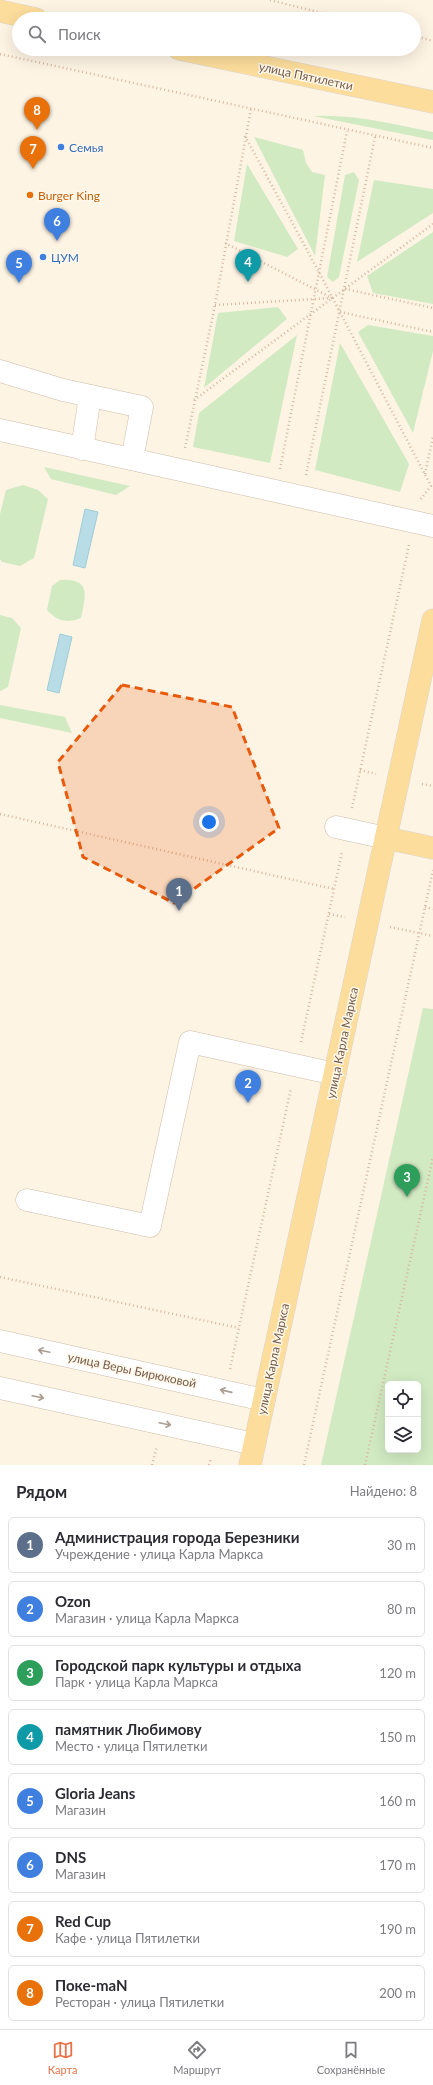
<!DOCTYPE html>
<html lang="ru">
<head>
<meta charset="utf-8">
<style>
  body { margin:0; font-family:Lato,sans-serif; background:#f2f2f3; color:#2b2b33 }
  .controls { position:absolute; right:12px; bottom:12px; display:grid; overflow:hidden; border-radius:6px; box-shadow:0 4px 16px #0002 }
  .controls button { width:36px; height:36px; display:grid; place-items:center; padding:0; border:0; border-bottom:1px solid #e1e1e2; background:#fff; color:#2b2b33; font:20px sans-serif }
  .you { position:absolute; left:209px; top:822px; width:14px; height:14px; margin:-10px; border:3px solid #fff; border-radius:50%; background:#1a73e8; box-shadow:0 0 0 6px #1a73e833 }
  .badge { display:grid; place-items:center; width:26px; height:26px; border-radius:50%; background:#e87348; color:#fff; font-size:13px; font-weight:700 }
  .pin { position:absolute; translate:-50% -33px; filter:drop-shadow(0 1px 2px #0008) }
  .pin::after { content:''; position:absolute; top:21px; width:14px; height:12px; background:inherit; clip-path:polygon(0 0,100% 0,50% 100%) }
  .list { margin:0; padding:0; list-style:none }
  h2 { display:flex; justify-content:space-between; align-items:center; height:52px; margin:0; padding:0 16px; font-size:17px }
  h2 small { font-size:13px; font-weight:400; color:#7c7c81 }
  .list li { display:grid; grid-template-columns:26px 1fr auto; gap:12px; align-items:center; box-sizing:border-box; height:56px; margin:0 8px 8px; padding:0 8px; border:1px solid #e1e1e2; border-radius:6px }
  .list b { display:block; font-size:15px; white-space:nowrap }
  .list p { margin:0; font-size:13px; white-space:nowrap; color:#7c7c81 }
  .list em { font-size:13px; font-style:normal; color:#7c7c81 }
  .icon { flex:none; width:22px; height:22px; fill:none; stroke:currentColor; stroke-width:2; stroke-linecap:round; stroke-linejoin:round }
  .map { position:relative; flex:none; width:433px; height:1465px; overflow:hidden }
  .search { position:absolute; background:#fff; box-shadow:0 4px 16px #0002; left:12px; right:12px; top:12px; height:44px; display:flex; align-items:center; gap:10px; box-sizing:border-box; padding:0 14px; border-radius:22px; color:#7c7c81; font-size:15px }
  .sheet { height:564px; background:#fff }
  nav { display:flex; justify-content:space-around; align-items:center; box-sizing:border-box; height:56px; border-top:1px solid #e1e1e2; background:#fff; font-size:11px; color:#7c7c81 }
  nav a { display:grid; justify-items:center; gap:2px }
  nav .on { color:#e87348 }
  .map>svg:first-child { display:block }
</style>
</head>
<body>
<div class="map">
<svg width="433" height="1465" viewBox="0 0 433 1465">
  <rect width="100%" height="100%" fill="#fdf4e4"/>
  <g fill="#d1eac2" fill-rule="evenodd">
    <path d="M313,116C355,114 393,124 433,132V140Z"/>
    <polygon points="254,137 303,150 306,163 312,172 325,175 315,256"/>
    <polygon points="247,164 298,249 287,257 234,241"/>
    <polygon points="354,172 359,180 339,277 333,282 327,277 345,175"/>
    <polygon points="374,180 433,189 433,213 357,262"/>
    <polygon points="433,232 433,304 373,293 367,276"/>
    <polygon points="278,307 287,319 204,388 218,313"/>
    <polygon points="368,325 433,336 433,351 413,433 358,332"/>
    <polygon points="297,335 270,463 193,447 199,413"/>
    <polygon points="340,343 409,464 400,492 315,470"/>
    <polygon points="44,467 130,486 116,495 51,479"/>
    <polygon points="23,485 38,490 48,499 34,558 20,566 2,562 0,559 0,514 6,490"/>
    <path d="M60,580C91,578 86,595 81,618C67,624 57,621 47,610L52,586Z"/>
    <polygon points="0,615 12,618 21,628 8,687 0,691"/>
    <polygon points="0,705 65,717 72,733 0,718"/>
    <path d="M423,1008L433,1009V1465H321ZM388,1384H418V1450H388Z"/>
  </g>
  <g fill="#b8dde6" stroke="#9ecdd8">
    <polygon points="85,509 98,512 85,568 73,565"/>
    <polygon points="60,634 72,637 59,693 47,690"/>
  </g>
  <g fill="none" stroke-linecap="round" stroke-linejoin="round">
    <g stroke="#cebcab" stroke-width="23">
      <g id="minor">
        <polyline points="0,371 63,390 142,407 132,459"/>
        <polyline points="0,430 433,526"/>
        <polyline points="82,449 90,396"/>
        <polyline points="336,827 386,838"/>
        <polyline points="27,1200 150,1226 190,1042 335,1074"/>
        <polyline points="0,1341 264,1400"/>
        <polyline points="0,1388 254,1444"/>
      </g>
    </g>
    <g stroke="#dbd4d0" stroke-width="23">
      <g id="major">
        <polyline points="0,11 36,19"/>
        <polyline points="179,49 433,102"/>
        <polyline points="386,838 433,848"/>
        <polyline points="250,1465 433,620"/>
      </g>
    </g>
    <g stroke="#d7b79e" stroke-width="2.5" stroke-dasharray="1 3" stroke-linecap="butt">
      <polyline points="270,0 346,19"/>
      <polyline points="414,36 433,41"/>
      <polyline points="0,54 433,148"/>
      <polyline points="245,136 320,274 431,486 420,500"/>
      <polyline points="225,243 332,298"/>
      <polyline points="345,289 433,308"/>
      <polyline points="215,305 332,298"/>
      <polyline points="340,312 433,332"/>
      <polyline points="194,400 433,224"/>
      <polyline points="185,448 215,305 251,109"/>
      <polyline points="280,469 347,131"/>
      <polyline points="425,474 433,437"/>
      <polyline points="306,475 375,137"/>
      <polyline points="360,770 376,774"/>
      <polyline points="422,784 433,786"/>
      <polyline points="352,808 409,545"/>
      <polyline points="0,814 334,889"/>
      <polyline points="425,907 433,909"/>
      <polyline points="329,914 345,917"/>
      <polyline points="390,927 433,936"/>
      <polyline points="301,1042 342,852"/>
      <polyline points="0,1277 239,1328"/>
      <polyline points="230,1369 291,1088"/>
      <polyline points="152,1465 157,1446"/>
      <polyline points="209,1465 211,1458"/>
      <polyline points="304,1465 433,870"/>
      <polyline points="365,1465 433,1157"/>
    </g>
    <use href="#minor" stroke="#fff" stroke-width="22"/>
    <use href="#major" stroke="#fcdd9c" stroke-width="22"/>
  </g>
  <defs><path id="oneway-shaft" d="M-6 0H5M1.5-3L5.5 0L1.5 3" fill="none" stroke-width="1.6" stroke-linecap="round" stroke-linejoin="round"/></defs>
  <g stroke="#ac9d92">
    <use href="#oneway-shaft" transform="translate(44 1351) rotate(-168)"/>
    <use href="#oneway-shaft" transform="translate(226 1391) rotate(-167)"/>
    <use href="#oneway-shaft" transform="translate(38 1397) rotate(12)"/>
    <use href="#oneway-shaft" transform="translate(165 1424) rotate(12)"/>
  </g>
  <path fill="#e8590c" fill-opacity="0.2" stroke="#e8590c" stroke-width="3" stroke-dasharray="8 5" stroke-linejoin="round" d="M122,685L232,707L279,828L174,903L83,857L58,762Z"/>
  <g fill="#3f7fe0" stroke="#fff8eb" stroke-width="1.5">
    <circle cx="61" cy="147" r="4"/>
    <circle cx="43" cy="257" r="4"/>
  </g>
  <circle fill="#e8710a" stroke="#fff8eb" stroke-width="1.5" cx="30" cy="195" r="4"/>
  <g text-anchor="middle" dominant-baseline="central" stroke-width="3" stroke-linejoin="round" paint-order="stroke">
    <g font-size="12" fill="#755b49" stroke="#fff8eb">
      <text transform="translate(306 76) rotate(12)">улица Пятилетки</text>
      <text transform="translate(342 1043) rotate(-78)">улица Карла Маркса</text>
      <text transform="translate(273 1359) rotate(-78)">улица Карла Маркса</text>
      <text transform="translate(132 1370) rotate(12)">улица Веры Бирюковой</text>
    </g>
    <g font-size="12" fill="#366cbe" stroke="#fff8eb" text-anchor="start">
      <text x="69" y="147">Семья</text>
      <text x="51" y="257">ЦУМ</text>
    </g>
    <g font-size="12" fill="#c56008" stroke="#fff8eb" text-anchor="start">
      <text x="38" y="195">Burger King</text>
    </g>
  </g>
</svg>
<div class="controls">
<button><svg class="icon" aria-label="locate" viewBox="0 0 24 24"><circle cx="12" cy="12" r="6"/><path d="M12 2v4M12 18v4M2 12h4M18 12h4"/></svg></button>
<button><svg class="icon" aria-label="layers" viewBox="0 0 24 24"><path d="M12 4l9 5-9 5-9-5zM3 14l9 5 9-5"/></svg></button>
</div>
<div class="you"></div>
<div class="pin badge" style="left:179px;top:911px;background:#5c6f8a">1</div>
<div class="pin badge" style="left:248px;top:1103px;background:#3f7fe0">2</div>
<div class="pin badge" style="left:407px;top:1197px;background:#2e9e5b">3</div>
<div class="pin badge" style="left:248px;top:282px;background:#0f9aa8">4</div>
<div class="pin badge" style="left:19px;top:283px;background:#3f7fe0">5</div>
<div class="pin badge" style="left:57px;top:241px;background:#3f7fe0">6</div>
<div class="pin badge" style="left:33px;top:169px;background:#e8710a">7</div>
<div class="pin badge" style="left:37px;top:130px;background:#e8710a">8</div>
<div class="search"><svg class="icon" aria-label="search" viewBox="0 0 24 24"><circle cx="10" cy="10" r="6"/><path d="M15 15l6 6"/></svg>Поиск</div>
</div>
<section class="sheet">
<h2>Рядом<small>Найдено: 8</small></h2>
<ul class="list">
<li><span class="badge" style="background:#5c6f8a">1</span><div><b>Администрация города Березники</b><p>Учреждение · улица Карла Маркса</p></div><em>30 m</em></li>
<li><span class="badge" style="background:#3f7fe0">2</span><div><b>Ozon</b><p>Магазин · улица Карла Маркса</p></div><em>80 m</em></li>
<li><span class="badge" style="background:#2e9e5b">3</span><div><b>Городской парк культуры и отдыха</b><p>Парк · улица Карла Маркса</p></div><em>120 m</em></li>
<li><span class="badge" style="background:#0f9aa8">4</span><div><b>памятник Любимову</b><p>Место · улица Пятилетки</p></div><em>150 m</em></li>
<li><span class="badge" style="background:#3f7fe0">5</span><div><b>Gloria Jeans</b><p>Магазин</p></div><em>160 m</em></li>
<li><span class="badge" style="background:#3f7fe0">6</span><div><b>DNS</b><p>Магазин</p></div><em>170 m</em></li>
<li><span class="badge" style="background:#e8710a">7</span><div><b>Red Cup</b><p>Кафе · улица Пятилетки</p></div><em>190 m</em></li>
<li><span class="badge" style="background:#e8710a">8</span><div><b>Поке-maN</b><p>Ресторан · улица Пятилетки</p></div><em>200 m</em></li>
</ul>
</section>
<nav>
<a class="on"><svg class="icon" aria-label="map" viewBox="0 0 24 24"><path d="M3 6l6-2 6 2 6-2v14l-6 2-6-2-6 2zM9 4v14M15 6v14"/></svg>Карта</a>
<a><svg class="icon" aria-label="directions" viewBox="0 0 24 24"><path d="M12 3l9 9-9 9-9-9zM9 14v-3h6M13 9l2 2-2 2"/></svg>Маршрут</a>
<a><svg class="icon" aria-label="saved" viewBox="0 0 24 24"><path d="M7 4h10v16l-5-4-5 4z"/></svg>Сохранённые</a>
</nav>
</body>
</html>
